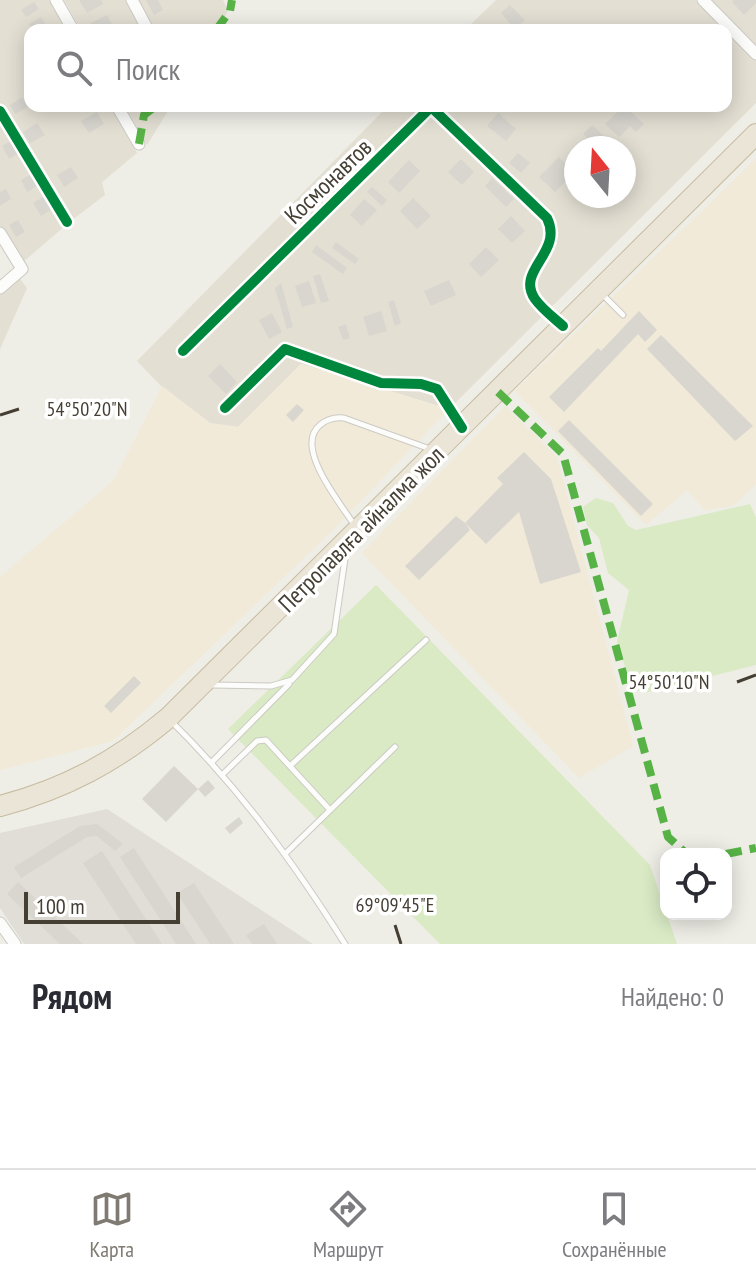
<!DOCTYPE html>
<html lang="ru">
<head>
<meta charset="utf-8">
<style>
  body { margin:0; font-family:"PT Sans Narrow",sans-serif; background:#f7f7f7; color:#2b2b33 }
  .controls { position:absolute; right:24px; bottom:24px; display:grid; overflow:hidden; border-radius:16px; box-shadow:0 4px 20px #0003 }
  .controls button { width:72px; height:72px; display:grid; place-items:center; padding:0; border:0; border-bottom:2px solid #e1e1e2; background:#fff; color:#2b2b33; font:40px sans-serif }
  .compass { position:absolute; left:564px; top:136px; width:72px; height:72px; border-radius:50%; background:#fff; box-shadow:0 4px 20px #0003; rotate:342deg }
  .scale { position:absolute; left:24px; bottom:20px; width:156px; box-sizing:border-box; padding-left:8px; border:4px solid #443e33; border-top:0; font-size:22px; line-height:28px; white-space:nowrap; color:#443e33; -webkit-text-stroke:6px #fff; paint-order:stroke }
  .list { margin:0; padding:0; list-style:none }
  h2 { display:flex; justify-content:space-between; align-items:center; height:104px; margin:0; padding:0 32px; font-size:34px }
  h2 small { font-size:26px; font-weight:400; color:#7c7c81 }
  .icon { flex:none; width:44px; height:44px; fill:none; stroke:currentColor; stroke-width:2; stroke-linecap:round; stroke-linejoin:round }
  .map { position:relative; flex:none; width:756px; height:944px; overflow:hidden }
  .search { position:absolute; background:#fff; box-shadow:0 4px 20px #0003; left:24px; right:24px; top:24px; height:88px; display:flex; align-items:center; gap:20px; box-sizing:border-box; padding:0 28px; border-radius:16px; color:#7c7c81; font-size:30px }
  .sheet { height:224px; background:#fff }
  nav { display:flex; justify-content:space-around; align-items:center; box-sizing:border-box; height:112px; border-top:2px solid #e1e1e2; background:#fff; font-size:22px; color:#7c7c81 }
  nav a { display:grid; justify-items:center; gap:4px }
  nav .on { color:#807b72 }
  .map>svg:first-child { display:block }
</style>
</head>
<body>
<div class="map">
<svg width="756" height="944" viewBox="0 0 756 944">
  <rect width="100%" height="100%" fill="#eeede6"/>
  <g fill="#e3dfd3" fill-rule="evenodd">
    <polygon points="0,0 49,0 66,30 30,30 30,106 110,106 137,153 102,182 105,195 72,220 0,103"/>
    <polygon points="64,0 126,0 142,30 81,30"/>
    <polygon points="138,0 223,0 228,11 217,30 154,30"/>
    <polygon points="496,0 695,0 725,30 465,30"/>
    <polygon points="711,0 756,0 756,45"/>
    <path d="M726,31L756,61V103L449,409L301,364L238,427L210,423L162,387L137,361L388,106H726ZM576,148H624V196H576Z"/>
    <polygon points="125,106 171,106 147,145"/>
    <polygon points="0,117 65,226 24,261 0,226"/>
    <polygon points="20,279 27,288 0,349 0,293"/>
  </g>
  <g fill="#f2ead8">
    <polygon points="756,159 756,484 733,506 705,510 687,490 646,525 515,391"/>
    <polygon points="301,364 449,409 335,528 113,741 0,770 0,577 114,480 162,386 210,423 238,427"/>
    <polygon points="505,406 557,457 633,746 579,778 362,553"/>
  </g>
  <polygon fill="#e1ded7" points="107,809 313,944 24,944 0,908 0,833"/>
  <g fill="#d9eac5">
    <polygon points="596,498 613,503 628,526 636,530 750,504 756,518 756,665 644,693 632,688 617,642 629,590 608,573 599,538 587,525 583,507"/>
    <polygon points="376,585 650,865 677,944 440,944 228,729"/>
  </g>
  <g fill="#d8d6cf">
    <polygon points="79,0 101,0 103,4 87,13"/>
    <polygon points="146,0 158,0 163,10 154,15"/>
    <polygon points="734,0 756,0 756,3 744,15 732,2"/>
    <polygon points="34,2 39,9 26,17 21,10"/>
    <polygon points="510,5 525,20 515,29 501,13"/>
    <polygon points="107,15 114,28 94,30 91,23"/>
    <polygon points="41,17 47,27 33,30 29,24"/>
    <polygon points="22,97 28,107 15,114 10,105"/>
    <polygon points="624,106 644,124 636,132 630,126 619,137 605,124"/>
    <polygon points="97,112 104,124 89,133 81,121"/>
    <polygon points="498,113 516,129 506,141 487,126"/>
    <polygon points="37,123 45,135 30,143 23,132"/>
    <polygon points="592,125 612,143 607,148 579,148 589,139 583,134"/>
    <polygon points="11,141 18,154 9,159 2,146"/>
    <polygon points="518,153 530,163 521,173 509,163"/>
    <polygon points="559,157 576,174 576,184 573,187 565,182 555,192 539,177"/>
    <polygon points="461,159 474,172 462,185 448,172"/>
    <polygon points="409,160 420,171 399,193 388,182"/>
    <polygon points="71,167 78,178 64,187 57,175"/>
    <polygon points="32,174 39,185 27,192 21,180"/>
    <polygon points="492,178 514,199 506,207 485,186"/>
    <polygon points="372,187 387,200 382,206 367,192"/>
    <polygon points="6,189 11,199 0,206 0,192"/>
    <polygon points="45,196 52,209 41,216 33,203"/>
    <polygon points="413,198 431,216 417,229 400,211"/>
    <polygon points="364,199 377,210 362,226 350,215"/>
    <polygon points="511,216 525,231 512,243 498,229"/>
    <polygon points="18,220 25,232 16,237 9,225"/>
    <polygon points="336,242 359,259 355,264 332,248"/>
    <polygon points="316,245 347,268 343,274 312,252"/>
    <polygon points="486,247 499,260 481,277 469,264"/>
    <polygon points="320,274 329,301 321,303 313,276"/>
    <polygon points="449,280 456,295 431,306 424,291"/>
    <polygon points="309,281 316,303 302,307 295,286"/>
    <polygon points="281,283 293,327 287,329 275,288"/>
    <polygon points="394,300 401,323 395,326 388,302"/>
    <polygon points="381,311 387,331 369,336 363,317"/>
    <polygon points="639,311 657,330 645,342 638,334 564,412 549,397 598,348 601,351"/>
    <polygon points="272,313 282,332 269,339 259,320"/>
    <polygon points="346,324 350,338 343,340 338,327"/>
    <polygon points="661,335 753,426 735,441 647,349"/>
    <polygon points="220,364 237,382 226,394 208,376"/>
    <polygon points="297,404 304,410 293,422 286,415"/>
    <polygon points="569,420 653,504 641,516 558,431"/>
    <polygon points="524,452 551,479 581,572 540,584 519,512 486,544 465,523 470,530 419,580 405,566 456,516 465,523 503,484 497,478"/>
    <polygon points="134,676 141,683 111,713 104,706"/>
    <polygon points="174,766 198,789 166,822 142,799"/>
    <polygon points="208,780 215,788 205,797 198,789"/>
    <polygon points="239,817 243,823 230,834 225,828"/>
    <polygon points="97,824 123,844 115,851 97,836 87,837 21,878 14,867 80,826"/>
    <polygon points="134,848 196,944 176,944 120,857"/>
    <polygon points="102,851 162,944 136,944 83,863"/>
    <polygon points="18,882 83,944 60,944 7,894"/>
    <polygon points="194,883 234,944 210,944 177,893"/>
    <polygon points="264,924 277,944 252,944 246,935"/>
  </g>
  <g fill="none" stroke-linecap="round" stroke-linejoin="round">
    <g stroke="#cccac4" stroke-width="7">
      <g id="lane">
        <polyline points="602,294 623,315"/>
        <path d="M355,526C341,504 293,447 320,425C327,419 335,417 344,418L430,449"/>
        <polyline points="212,685 271,686 292,680 334,634 346,552"/>
        <path d="M171,721C240,789 294,863 345,944"/>
        <polyline points="212,762 289,684"/>
        <polyline points="291,765 426,640"/>
        <polyline points="224,773 257,741 266,740 330,810"/>
        <polyline points="286,853 395,747"/>
      </g>
    </g>
    <g stroke="#cccac4" stroke-width="13">
      <g id="street">
        <polyline points="56,0 73,30"/>
        <polyline points="132,0 148,30"/>
        <polyline points="703,0 756,54"/>
        <polyline points="117,106 139,144"/>
        <polyline points="0,111 67,222"/>
        <polyline points="0,233 22,269 0,288"/>
        <path d="M183,351L431,107L547,218C564,253 515,270 535,299C542,309 554,318 563,326"/>
        <polyline points="225,408 285,349 381,383 421,384 437,389 462,428"/>
        <polyline points="0,923 15,944"/>
      </g>
    </g>
    <g stroke="#c7bca1" stroke-width="22">
      <path id="highway" d="M0,806C65,789 117,761 168,718L756,134"/>
    </g>
    <use href="#lane" stroke="#fcfcfb" stroke-width="5"/>
    <use href="#street" stroke="#fcfcfb" stroke-width="11"/>
    <use href="#highway" stroke="#ebe5d7" stroke-width="20"/>
    <g stroke="#57b346" stroke-width="8" stroke-dasharray="16 8" stroke-linecap="butt">
      <polyline points="216,30 230,11 232,0"/>
      <polyline points="139,144 144,115 156,106"/>
      <polyline points="498,392 563,454 668,837 687,854"/>
      <polyline points="726,854 756,848"/>
    </g>
    <g stroke="#fff" stroke-width="15">
      <g id="cycleway">
        <polyline points="0,111 67,222"/>
        <path d="M183,351L431,107L547,218C564,253 515,270 535,299C542,309 554,318 563,326"/>
        <polyline points="225,408 285,349 381,383 421,384 437,389 462,428"/>
      </g>
    </g>
    <use href="#cycleway" stroke="#00873e" stroke-width="10"/>
  </g>
  <path fill="none" stroke="#443e33" stroke-width="3" d="M0,415L19,409M737,682L756,675M395,925L401,944"/>
  <g text-anchor="middle" dominant-baseline="central" stroke-width="7" stroke-linejoin="round" paint-order="stroke">
    <g font-size="24" fill="#443e33" stroke="#fff">
      <text transform="translate(328 181) rotate(-44)">Космонавтов</text>
      <text transform="translate(361 529) rotate(-45)">Петропавлға айналма жол</text>
    </g>
  </g>
  <g font-size="20" text-anchor="middle" fill="#443e33" stroke="#fff" stroke-width="7" stroke-linejoin="round" paint-order="stroke">
    <text x="87" y="416">54°50'20"N</text>
    <text x="669" y="689">54°50'10"N</text>
    <text x="395" y="912">69°09'45"E</text>
  </g>
</svg>
<div class="controls">
<button><svg class="icon" aria-label="locate" viewBox="0 0 24 24"><circle cx="12" cy="12" r="6"/><path d="M12 2v4M12 18v4M2 12h4M18 12h4"/></svg></button>
</div>
<svg class="compass" viewBox="-18 -18 36 36"><path d="M0-13l5 13h-10z" fill="#e53935"/><path d="M0 13l5-13h-10z" fill="#7c7c81"/></svg>
<div class="scale">100 m</div>
<div class="search"><svg class="icon" aria-label="search" viewBox="0 0 24 24"><circle cx="10" cy="10" r="6"/><path d="M15 15l6 6"/></svg>Поиск</div>
</div>
<section class="sheet">
<h2>Рядом<small>Найдено: 0</small></h2>
<ul class="list">
</ul>
</section>
<nav>
<a class="on"><svg class="icon" aria-label="map" viewBox="0 0 24 24"><path d="M3 6l6-2 6 2 6-2v14l-6 2-6-2-6 2zM9 4v14M15 6v14"/></svg>Карта</a>
<a><svg class="icon" aria-label="directions" viewBox="0 0 24 24"><path d="M12 3l9 9-9 9-9-9zM9 14v-3h6M13 9l2 2-2 2"/></svg>Маршрут</a>
<a><svg class="icon" aria-label="saved" viewBox="0 0 24 24"><path d="M7 4h10v16l-5-4-5 4z"/></svg>Сохранённые</a>
</nav>
</body>
</html>
